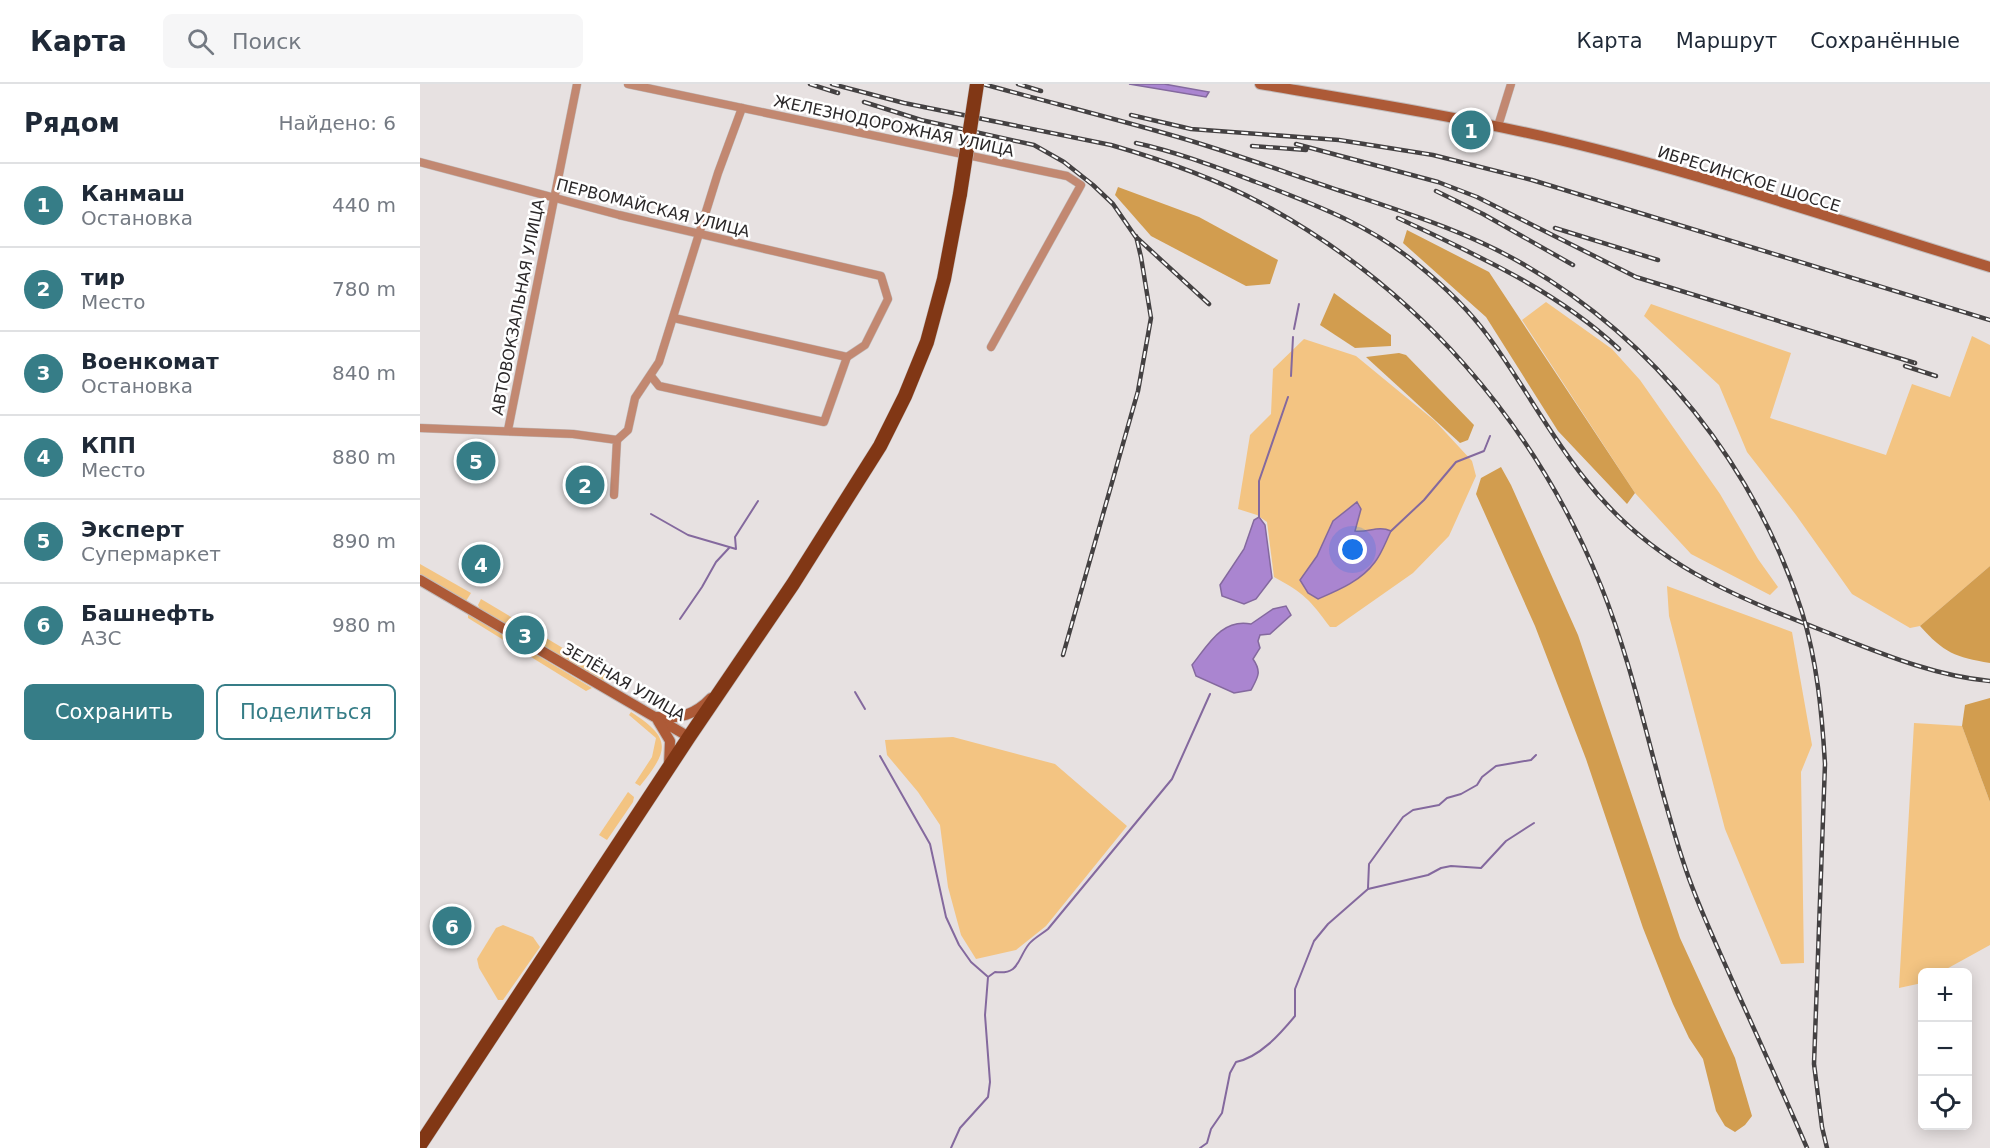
<!DOCTYPE html>
<html lang="ru">
<head>
<meta charset="utf-8">
<style>
  body { margin:0; font-family:"DejaVu Sans",sans-serif; background:#f6f6f7; color:#1f2937 }
  .controls { position:absolute; right:18px; bottom:18px; display:grid; overflow:hidden; border-radius:9px; box-shadow:0 3px 15px #0003 }
  .controls button { width:54px; height:54px; display:grid; place-items:center; padding:0; border:0; border-bottom:2px solid #e0e1e3; background:#fff; color:#1f2937; font:30px sans-serif }
  .you { position:absolute; left:933px; top:466px; width:21px; height:21px; margin:-15px; border:4px solid #fff; border-radius:50%; background:#1a73e8; box-shadow:0 0 0 9px #1a73e833 }
  .badge { display:grid; place-items:center; width:39px; height:39px; border-radius:50%; background:#367d87; color:#fff; font-size:20px; font-weight:700 }
  .pin { position:absolute; translate:-50% -50%; border:3px solid #fff; box-shadow:0 2px 6px #0006 }
  .list { margin:0; padding:0; list-style:none }
  h2 { display:flex; justify-content:space-between; align-items:center; height:78px; margin:0; padding:0 24px; font-size:26px }
  h2 small { font-size:20px; font-weight:400; color:#747a83 }
  .list li { display:grid; grid-template-columns:39px 1fr auto; gap:18px; align-items:center; box-sizing:border-box; height:84px; padding:0 24px; border-top:2px solid #e0e1e3 }
  .list b { display:block; font-size:22px; white-space:nowrap }
  .list p { margin:0; font-size:20px; white-space:nowrap; color:#747a83 }
  .list em { font-size:20px; font-style:normal; color:#747a83 }
  .actions { display:flex; gap:12px; padding:18px 24px }
  .actions a { flex:1; padding:14px 0; border:2px solid #367d87; border-radius:9px; text-align:center; font-size:21px; color:#367d87 }
  .actions .main { background:#367d87; color:#fff }
  .icon { flex:none; width:33px; height:33px; fill:none; stroke:currentColor; stroke-width:2; stroke-linecap:round; stroke-linejoin:round }
  .map { position:relative; flex:none; width:1570px; height:1064px; overflow:hidden }
  header { display:flex; align-items:center; gap:36px; box-sizing:border-box; height:84px; padding:0 30px; background:#fff; border-bottom:2px solid #e0e1e3 }
  header strong { font-size:28px }
  nav { display:flex; gap:33px; margin-inline-start:auto; font-size:21px }
  .search { width:420px; height:54px; background:#f6f6f7; display:flex; align-items:center; gap:15px; box-sizing:border-box; padding:0 21px; border-radius:9px; color:#747a83; font-size:22px }
  main { display:flex }
  aside { flex:1; background:#fff }
  .map>svg:first-child { display:block }
</style>
</head>
<body>
<header>
<strong>Карта</strong>
<div class="search"><svg class="icon" aria-label="search" viewBox="0 0 24 24"><circle cx="10" cy="10" r="6"/><path d="M15 15l6 6"/></svg>Поиск</div>
<nav><a>Карта</a><a>Маршрут</a><a>Сохранённые</a></nav>
</header>
<main>
<aside>
<h2>Рядом<small>Найдено: 6</small></h2>
<ul class="list">
<li><span class="badge">1</span><div><b>Канмаш</b><p>Остановка</p></div><em>440 m</em></li>
<li><span class="badge">2</span><div><b>тир</b><p>Место</p></div><em>780 m</em></li>
<li><span class="badge">3</span><div><b>Военкомат</b><p>Остановка</p></div><em>840 m</em></li>
<li><span class="badge">4</span><div><b>КПП</b><p>Место</p></div><em>880 m</em></li>
<li><span class="badge">5</span><div><b>Эксперт</b><p>Супермаркет</p></div><em>890 m</em></li>
<li><span class="badge">6</span><div><b>Башнефть</b><p>АЗС</p></div><em>980 m</em></li>
</ul>
<div class="actions"><a class="main">Сохранить</a><a>Поделиться</a></div>
</aside>
<div class="map">
<svg width="1570" height="1064" viewBox="0 0 1570 1064">
  <rect width="100%" height="100%" fill="#e7e1e1"/>
  <g fill="#f3c482">
    <polygon points="1126,218 1192,265 1220,296 1300,410 1338,475 1358,503 1350,511 1271,470 1215,409 1102,236"/>
    <polygon points="1231,220 1371,269 1350,334 1466,371 1492,300 1530,313 1552,252 1570,261 1570,482 1500,542 1490,544 1432,510 1376,431 1327,368 1299,301 1224,232"/>
    <path d="M884,255L936,272L1015,337L1052,377L1056,392L1029,452L993,489L916,543H910C890,516 884,509 854,493L847,438L837,431L818,425L830,351L851,330L853,285Z"/>
    <polygon points="0,480 51,509 46,517 0,490"/>
    <polygon points="1247,502 1372,548 1392,661 1381,688 1384,879 1361,880 1305,745 1249,532"/>
    <polygon points="61,515 188,591 183,598 110,557 112,553 99,544 96,549 61,528 58,521"/>
    <polygon points="48,530 172,604 166,607 48,534"/>
    <path d="M211,628C251,654 250,665 220,702L215,699L232,673L236,654L209,631Z"/>
    <polygon points="1494,639 1542,642 1570,718 1570,861 1521,888 1502,888 1502,899 1479,904"/>
    <polygon points="533,653 635,680 707,742 626,842 596,866 556,875 541,851 528,803 520,741 498,708 467,671 465,656"/>
    <polygon points="208,708 214,713 213,718 187,756 179,751"/>
    <polygon points="83,841 113,853 120,863 83,916 78,916 59,884 57,875 76,844"/>
  </g>
  <g fill="#d29d4f">
    <polygon points="698,103 779,133 858,176 850,200 826,202 731,152 695,111"/>
    <polygon points="987,146 1069,188 1215,409 1207,420 1138,347 1066,233 983,159"/>
    <polygon points="914,209 971,251 971,262 935,264 900,241"/>
    <polygon points="979,269 986,271 1054,341 1048,356 1040,359 946,273"/>
    <polygon points="1081,383 1091,401 1158,551 1260,854 1315,974 1332,1032 1325,1041 1315,1048 1305,1042 1296,1027 1283,975 1269,954 1253,920 1223,844 1166,675 1115,542 1056,410 1061,394"/>
    <path d="M1570,482V579C1535,573 1524,569 1500,542Z"/>
    <polygon points="1570,614 1570,718 1542,642 1545,621"/>
  </g>
  <g fill="#aa85d0" stroke="#84699e" stroke-width="1.5">
    <polygon points="709,0 744,0 789,8 786,13"/>
    <path d="M937,418L941,425L935,447C948,449 958,441 971,447C966,457 962,469 955,478C941,497 919,506 898,515L888,509L880,496L897,472L913,437Z"/>
    <polygon points="839,433 845,441 852,494 836,515 824,520 802,512 800,501 824,465 834,436"/>
    <path d="M866,522L871,531L850,550L840,551L838,557L840,564L833,575C842,588 838,593 831,606L814,609L776,592L772,581C788,561 802,534 831,540L853,525Z"/>
  </g>
  <g fill="none" stroke-linecap="round" stroke-linejoin="round">
    <g stroke="#84699e" stroke-width="2">
      <polyline points="874,245 879,220"/>
      <polyline points="871,292 873,253"/>
      <polyline points="231,430 268,451 316,465 315,453 338,417"/>
      <polyline points="839,433 839,397 868,313"/>
      <polyline points="971,447 1004,416 1036,378 1064,367 1070,352"/>
      <polyline points="260,535 282,503 296,478 309,464"/>
      <polyline points="435,608 445,625"/>
      <polyline points="460,672 510,760 526,833 539,861 551,878 567,892"/>
      <polyline points="948,804 949,780 983,733 993,726 1019,721 1027,714 1041,710 1057,701 1062,693 1076,682 1111,676 1116,671"/>
      <path d="M531,1064L540,1044L568,1013L570,998L565,931L568,893L575,888C600,891 597,875 609,860C614,854 622,850 628,845L752,695L790,610"/>
      <path d="M780,1064L787,1059L791,1045L802,1029L810,989L816,978C840,973 860,950 875,932V905L894,857L908,840L948,805L1008,791L1021,784L1031,782L1061,784L1086,757L1114,739"/>
    </g>
    <g stroke="#c1bcbc" stroke-width="9">
      <g id="minor">
        <polyline points="208,0 647,92 661,101 571,263"/>
        <polyline points="1078,42 1091,0"/>
        <polyline points="0,78 199,131 461,192 468,215 445,261 427,273 404,338 239,302 231,292"/>
        <polyline points="254,234 427,273"/>
        <polyline points="0,344 153,350 197,356 194,411"/>
        <polyline points="88,346 157,0"/>
        <polyline points="197,356 208,346 215,314 239,278 298,89 322,24"/>
      </g>
    </g>
    <g stroke="#c1bcbc" stroke-width="12">
      <g id="secondary">
        <path d="M840,0C940,17 1040,33 1139,56C1284,90 1427,139 1570,183"/>
        <polyline points="0,496 269,653"/>
        <path d="M237,633C259,635 275,631 291,614"/>
        <polyline points="238,637 250,657 249,681"/>
      </g>
    </g>
    <g stroke="#c1bcbc" stroke-width="15">
      <polyline id="trunk" points="0,1061 269,653 373,500 460,362 485,312 507,258 524,195 540,110"/>
    </g>
    <use href="#minor" stroke="#c28871" stroke-width="8"/>
    <use href="#secondary" stroke="#ad5a37" stroke-width="10"/>
    <use href="#trunk" stroke="#813715" stroke-width="14"/>
    <g stroke="#444142" stroke-width="4.5">
      <g id="rail">
        <polyline points="390,0 418,9"/>
        <path d="M412,0L484,19L691,61C743,76 794,94 841,119C997,203 1115,339 1181,502C1218,594 1234,693 1266,786C1280,827 1299,866 1316,905C1340,958 1364,1011 1387,1064"/>
        <path d="M563,0C628,18 693,34 758,53C813,69 867,89 921,107C983,128 1046,147 1103,180C1235,256 1335,382 1382,528C1397,577 1402,629 1405,680L1394,980L1402,1043L1407,1064"/>
        <polyline points="598,0 621,7"/>
        <polyline points="444,18 501,36 614,61 644,78 673,101 693,120 715,152 789,220"/>
        <polyline points="711,31 771,45 919,56 1013,71 1112,96 1570,236"/>
        <path d="M716,59C757,68 796,83 836,98C893,120 951,141 998,181C1024,202 1048,225 1068,252C1102,298 1129,350 1165,395C1232,482 1317,513 1414,551C1465,571 1516,592 1570,597"/>
        <polyline points="876,60 1018,98 1057,113 1216,193 1495,279"/>
        <polyline points="832,62 886,66"/>
        <polyline points="1016,107 1063,130 1153,181"/>
        <path d="M978,134C1056,171 1136,206 1199,265"/>
        <polyline points="1135,144 1238,176"/>
        <polyline points="1485,282 1516,292"/>
        <polyline points="643,571 718,307 731,234 721,173 716,152"/>
      </g>
    </g>
    <use href="#rail" stroke="#fff" stroke-width="2" stroke-dasharray="7" stroke-linecap="butt"/>
    <g stroke="#c1bcbc" stroke-width="15" stroke-linecap="butt">
      <polyline id="trunk-bridge" points="540,110 557,0"/>
    </g>
    <use href="#trunk-bridge" stroke="#813715" stroke-width="14"/>
  </g>
  <g text-anchor="middle" dominant-baseline="central" stroke-width="5" stroke-linejoin="round" paint-order="stroke">
    <g font-size="16" fill="#2b2829" stroke="#fff">
      <text transform="translate(474 42) rotate(12)">ЖЕЛЕЗНОДОРОЖНАЯ УЛИЦА</text>
      <text transform="translate(1329 95) rotate(17)">ИБРЕСИНСКОЕ ШОССЕ</text>
      <text transform="translate(233 124) rotate(14)">ПЕРВОМАЙСКАЯ УЛИЦА</text>
      <text transform="translate(98 223) rotate(-79)">АВТОВОКЗАЛЬНАЯ УЛИЦА</text>
      <text transform="translate(204 598) rotate(30)">ЗЕЛЁНАЯ УЛИЦА</text>
    </g>
  </g>
</svg>
<div class="controls">
<button>+</button>
<button>−</button>
<button><svg class="icon" aria-label="locate" viewBox="0 0 24 24"><circle cx="12" cy="12" r="6"/><path d="M12 2v4M12 18v4M2 12h4M18 12h4"/></svg></button>
</div>
<div class="you"></div>
<div class="pin badge" style="left:1051px;top:46px">1</div>
<div class="pin badge" style="left:165px;top:401px">2</div>
<div class="pin badge" style="left:105px;top:551px">3</div>
<div class="pin badge" style="left:61px;top:480px">4</div>
<div class="pin badge" style="left:56px;top:377px">5</div>
<div class="pin badge" style="left:32px;top:842px">6</div>
</div>
</main>
</body>
</html>
